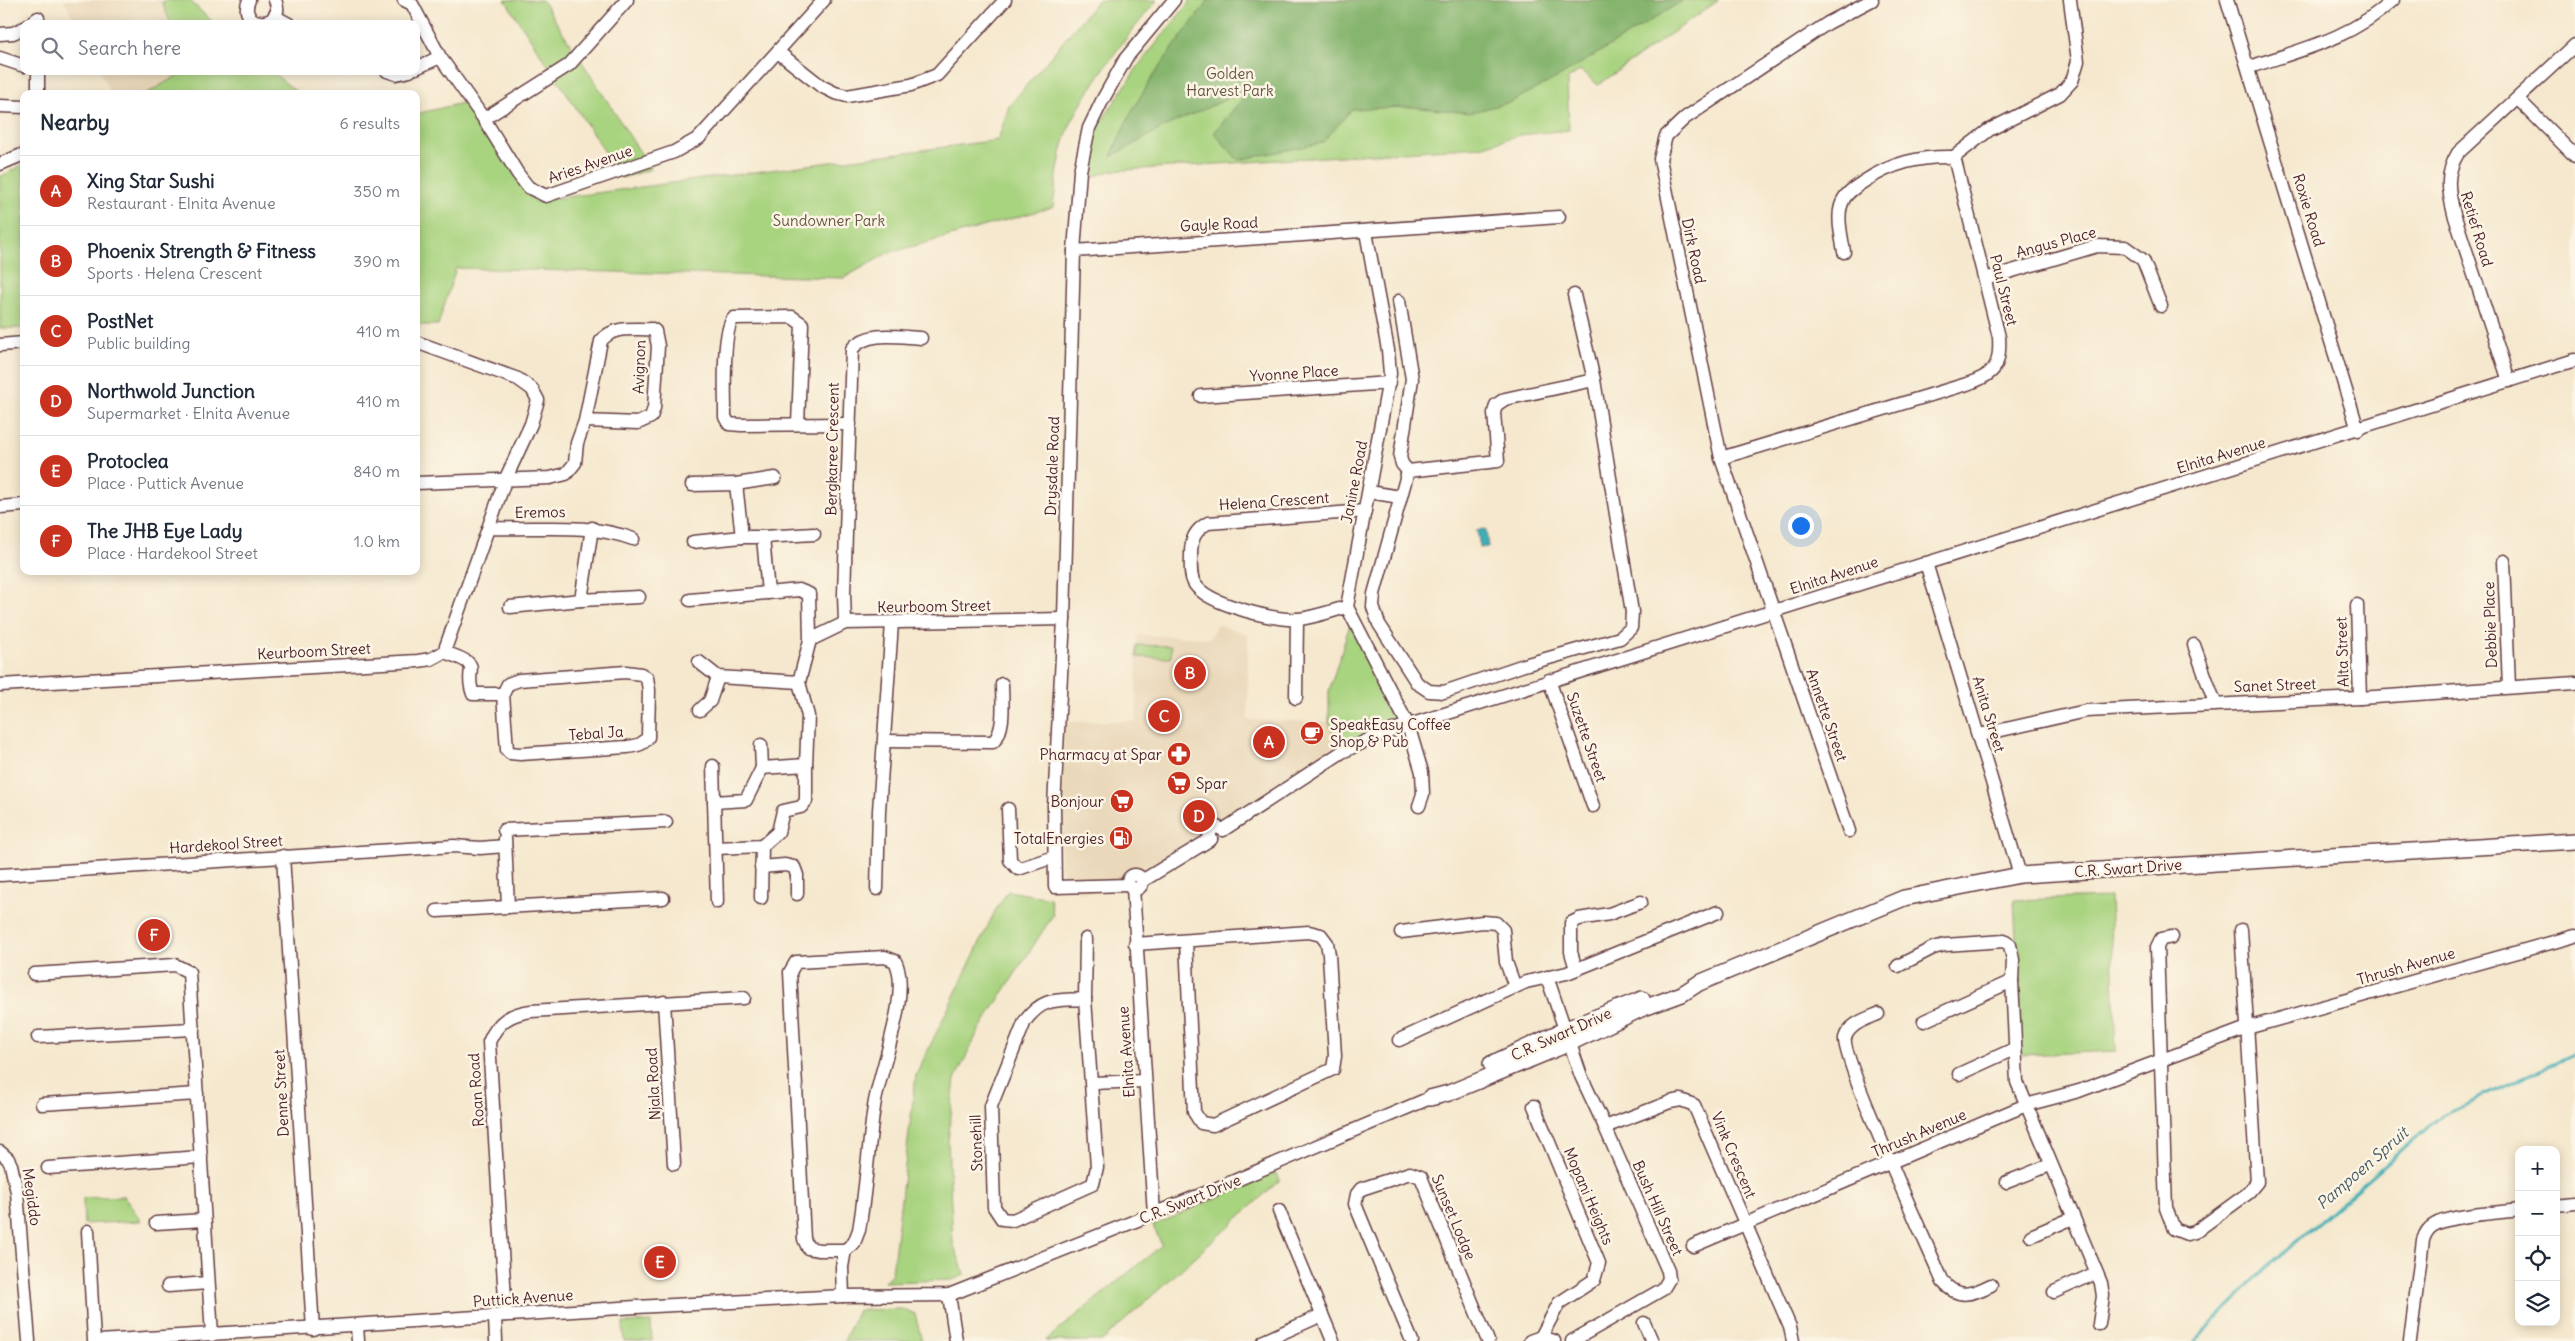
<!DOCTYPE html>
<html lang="en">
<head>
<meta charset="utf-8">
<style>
  body { margin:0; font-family:Delius,sans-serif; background:#f6f6f7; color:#1f2937 }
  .controls { position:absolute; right:15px; bottom:15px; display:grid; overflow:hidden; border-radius:10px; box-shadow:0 2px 12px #0003 }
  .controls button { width:45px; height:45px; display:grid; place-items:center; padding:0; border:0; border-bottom:1px solid #e0e1e3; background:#fff; color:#1f2937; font:25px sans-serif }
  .you { position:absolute; left:1800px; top:525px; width:18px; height:18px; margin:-12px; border:4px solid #fff; border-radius:50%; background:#1a73e8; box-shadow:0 0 0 8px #1a73e833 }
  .badge { display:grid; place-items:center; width:32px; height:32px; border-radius:50%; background:#c8321e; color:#fff; font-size:16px; font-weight:700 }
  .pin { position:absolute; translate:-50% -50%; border:2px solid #fff; box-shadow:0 1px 5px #0006 }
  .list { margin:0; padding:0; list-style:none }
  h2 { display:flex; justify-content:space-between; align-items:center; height:65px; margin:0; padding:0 20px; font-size:21px }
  h2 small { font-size:16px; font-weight:400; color:#747a83 }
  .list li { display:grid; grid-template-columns:32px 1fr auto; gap:15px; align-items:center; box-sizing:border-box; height:70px; padding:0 20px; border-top:1px solid #e0e1e3 }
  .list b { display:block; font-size:19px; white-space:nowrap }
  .list p { margin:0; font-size:16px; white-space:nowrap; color:#747a83 }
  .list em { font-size:16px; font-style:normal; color:#747a83 }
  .icon { flex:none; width:28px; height:28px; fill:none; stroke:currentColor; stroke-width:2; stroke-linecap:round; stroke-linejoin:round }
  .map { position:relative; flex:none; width:2575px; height:1341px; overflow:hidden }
  .search { position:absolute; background:#fff; box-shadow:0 2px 12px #0003; left:20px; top:20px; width:400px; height:55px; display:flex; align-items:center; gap:12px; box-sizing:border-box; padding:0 18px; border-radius:10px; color:#747a83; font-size:19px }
  .panel { position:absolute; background:#fff; box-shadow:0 2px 12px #0003; left:20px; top:90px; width:400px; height:485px; border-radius:10px }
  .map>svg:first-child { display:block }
</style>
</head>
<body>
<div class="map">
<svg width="2575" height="1341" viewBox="0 0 2575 1341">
  <rect width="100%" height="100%" fill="#fcf5e5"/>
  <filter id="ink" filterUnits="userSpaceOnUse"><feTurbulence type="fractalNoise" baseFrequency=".02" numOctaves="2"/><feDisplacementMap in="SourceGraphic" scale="10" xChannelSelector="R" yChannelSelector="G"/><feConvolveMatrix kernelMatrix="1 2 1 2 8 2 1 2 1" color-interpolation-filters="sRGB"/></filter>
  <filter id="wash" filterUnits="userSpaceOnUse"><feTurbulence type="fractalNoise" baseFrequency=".0096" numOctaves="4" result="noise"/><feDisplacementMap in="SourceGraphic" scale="20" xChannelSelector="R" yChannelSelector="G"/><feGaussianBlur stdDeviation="1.12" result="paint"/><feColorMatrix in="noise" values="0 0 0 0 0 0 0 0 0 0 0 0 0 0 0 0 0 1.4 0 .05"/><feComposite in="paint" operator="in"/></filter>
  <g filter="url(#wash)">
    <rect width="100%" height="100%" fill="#f5e8ce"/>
    <g fill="#ead8ba">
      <polygon points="64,0 167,0 162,3 171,24 76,24"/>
      <polygon points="100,71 185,71 146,94 111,94"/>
      <polygon points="1217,625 1248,634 1248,720 1329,722 1340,750 1130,890 1079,892 1061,870 1064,722 1136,721 1137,635 1210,638"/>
    </g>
    <g fill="#a8d37f" stroke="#797955">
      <polygon points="169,0 189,0 215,24 171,24 162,2"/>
      <polygon points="505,0 542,0 651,169 622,178"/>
      <path d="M1098,0H1157C1126,38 1094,77 1072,121C1059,147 1057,179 1053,207L886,254L844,278L456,268L438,325H416V114L466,102L535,201L998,140L1009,106Z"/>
      <polygon points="1191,0 1719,0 1598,85 1580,70 1567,80 1569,130 1520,135 1480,147 1109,171 1085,180 1094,133 1139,65"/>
      <polygon points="185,71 271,71 299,94 146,94"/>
      <polygon points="24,164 24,328 0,328 0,177"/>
      <polygon points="1351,621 1405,723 1340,750 1329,722 1329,691"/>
      <polygon points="1137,645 1171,646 1171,658 1137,657"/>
      <polygon points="1008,891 1050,898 1053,915 979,1030 955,1079 948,1142 953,1243 965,1275 952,1280 884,1282 892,1273 916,1075 995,911"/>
      <polygon points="2110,897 2116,1051 2022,1055 2014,900"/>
      <polygon points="1276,1172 1280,1180 1102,1341 1045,1341 1162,1245 1153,1226"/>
      <polygon points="124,1196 141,1221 84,1224 83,1198"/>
      <polygon points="902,1309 915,1314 922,1341 844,1341 858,1310"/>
      <polygon points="651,1322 652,1341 624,1341 623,1323"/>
    </g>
    <path fill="#86b56e" stroke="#686a4c" d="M1209,0H1684L1564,74L1511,102L1469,113L1412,107L1352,109L1322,143L1238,160L1214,133L1250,89L1168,125L1111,157C1133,98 1171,50 1209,0Z"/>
    <polygon fill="#3eafb6" stroke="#446770" points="1486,529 1488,547 1480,548 1477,530"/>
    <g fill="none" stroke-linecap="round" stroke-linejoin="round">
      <polyline stroke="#3eafb6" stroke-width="3" points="2194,1341 2273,1262 2442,1115 2575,1054"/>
    </g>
  </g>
  <g filter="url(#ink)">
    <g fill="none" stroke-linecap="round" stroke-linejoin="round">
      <g stroke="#643d43" stroke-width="15">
        <g id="minor">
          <path d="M249,0C236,29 288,30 275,0"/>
          <polyline points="404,0 412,4 440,57 484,119 518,174 528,187 546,196 674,152 699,138 824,0"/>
          <polyline points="2227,0 2358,430"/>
          <polyline points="274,16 289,24"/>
          <polyline points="30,24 38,18"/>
          <polyline points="0,34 13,33 24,28"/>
          <polyline points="778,52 821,86 835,93 847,96 911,85 937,75 1005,0"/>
          <polyline points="0,58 24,66"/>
          <path d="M2250,67C2303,49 2350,39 2393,0"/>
          <polyline points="416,68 440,57"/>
          <polyline points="38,71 38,94"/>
          <polyline points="387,71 396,74 410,71"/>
          <polyline points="2518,99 2575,156"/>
          <polyline points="0,106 24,107"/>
          <polyline points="484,119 569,65 627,0"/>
          <polyline points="0,164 24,154"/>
          <polyline points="1366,232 1388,350 1390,374 1347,607 1408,725 1422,772 1423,794 1419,806"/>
          <polyline points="1074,251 1559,217"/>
          <path d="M1844,252C1842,238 1836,217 1842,203C1845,193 1855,188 1863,182C1892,163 1919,156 1954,157"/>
          <polyline points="1985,279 2097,246 2125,247 2143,260 2161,306"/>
          <polyline points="1574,295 1594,380"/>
          <polyline points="1399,301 1412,379 1400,457 1402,464 1408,471"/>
          <polyline points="0,345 24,343"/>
          <polygon points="1594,380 1632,612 1631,628 1620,638 1524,665 1444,692 1429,691 1417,683 1379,624 1373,607 1374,594 1408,471 1498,461 1494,413 1496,405 1505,399"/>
          <path d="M2509,381L2454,214C2448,190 2445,174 2458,153L2575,45"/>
          <polyline points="1201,396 1389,383"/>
          <path d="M798,424L802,324L792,317L734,318C722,329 725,392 725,410V417L729,424L741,425L850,424"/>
          <path d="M1721,458L1967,384C1994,375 2001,367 1999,337L1954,157L1989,130L2060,94L2072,81L2078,61L2070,0"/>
          <path d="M416,483L550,478L566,474L575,463L577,443L585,421L601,341C613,325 634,330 652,329L655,331L658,346L654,408L651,417L638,423L585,421"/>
          <polyline points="736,484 775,478"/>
          <polyline points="692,485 736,484 742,537 763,537 768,593"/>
          <polyline points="1369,492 1400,497"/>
          <polyline points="0,507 24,505"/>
          <path d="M489,528C538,530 586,522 633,539"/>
          <polyline points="763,537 814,534"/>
          <polyline points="693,542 742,537"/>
          <polyline points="2504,561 2509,687"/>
          <polyline points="1926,563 2020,875"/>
          <polyline points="581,600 639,597"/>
          <polyline points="690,600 799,590 809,594 810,640 799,682 808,716 806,765 762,768 746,800 714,802"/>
          <polyline points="2357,605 2360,698"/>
          <polyline points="510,607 581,600 592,528"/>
          <path d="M1347,607C1331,611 1315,617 1299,619C1276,621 1212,605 1197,587C1189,579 1191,564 1191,554C1191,539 1195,530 1208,523L1365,511"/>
          <path d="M845,623L844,594L852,349C867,330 899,337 921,338"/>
          <polyline points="810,640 845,623 1064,619"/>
          <polyline points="2194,645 2215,703"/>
          <path d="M444,652C488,667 462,666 473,694H503"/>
          <polyline points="699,662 718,677 799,682"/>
          <path d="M626,672L641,674L647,678L649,690L648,737C643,745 636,746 627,747L520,754L510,753L507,750L503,694L508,684L519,680Z"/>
          <polyline points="1549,680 1593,806"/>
          <polyline points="0,685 418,661 431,659 444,652 506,478 531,424 538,400 532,389 518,379 416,342"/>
          <polyline points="1296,698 1297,619"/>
          <polyline points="700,710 710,701 718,677"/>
          <polyline points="1979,735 2086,711 2360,698 2575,683"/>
          <path d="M885,741L993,742C1006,730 1002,701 1002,684"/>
          <polyline points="761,745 762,768"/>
          <polyline points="713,766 717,902"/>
          <polyline points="1008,809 1010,860 1018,869 1054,857"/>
          <polyline points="504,830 666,822"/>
          <polyline points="1223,830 1342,752 1384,733 2575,360"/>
          <polyline points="1849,831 1721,458 1660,159 1666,136 1685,118 1828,23 1872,0"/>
          <polyline points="505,838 508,907"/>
          <polyline points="1211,839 1209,834 1213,828 1217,827 1223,830"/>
          <polyline points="716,848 762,846 778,832 783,811 801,807 806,801 806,765"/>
          <polyline points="283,856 313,1329"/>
          <polyline points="761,867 785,865 794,867 797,875 797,894"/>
          <circle cx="1135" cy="882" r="7"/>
          <polyline points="0,875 454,846 480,848 505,846"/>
          <polyline points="1142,881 1211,839"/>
          <polyline points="1129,885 1055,887 1054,806 1064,619 1074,251 1080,171 1089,128 1102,101 1126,58 1174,0"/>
          <polyline points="1133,888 1154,1214"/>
          <polyline points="877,889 879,811 892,623"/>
          <polyline points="761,898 762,846"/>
          <polyline points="437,911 663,898"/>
          <polyline points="1401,932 1483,922 1496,923 1503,930 1506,962 1515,987"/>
          <polyline points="2172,937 2161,939 2157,947 2166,1208 2174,1229 2187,1234 2195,1232 2247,1194 2257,1182 2241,930"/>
          <polyline points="1135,944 1309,932 1321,935 1327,943 1329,955 1335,1056 1333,1069 1213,1125 1201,1123 1194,1112 1186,941"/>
          <path d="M885,957L895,961C912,992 879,1071 874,1107C868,1148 866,1189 859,1230L854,1243L845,1250H819L808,1248L804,1239L790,972L796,962Z"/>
          <polyline points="1898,966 1933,948 1945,945 2004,941 2010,945 2013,960 2012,981 2017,1082 2101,1283 2103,1296 2099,1324"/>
          <polyline points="1576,969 1571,952 1571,923 1579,919 1609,914 1641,902"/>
          <polyline points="34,974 175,965 189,972 212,1335"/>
          <polyline points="1547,977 1581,1076 1605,1127 1670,1102 1681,1100 1694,1105 1790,1327 1793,1341"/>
          <path d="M1085,999L1097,1167L1093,1184L1013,1220L1002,1219L994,1207L991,1106L1025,1021C1044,996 1057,1001 1085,999Z"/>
          <polyline points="1085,999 1086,939"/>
          <polyline points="664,1002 674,1164"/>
          <path d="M1878,1014C1866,1019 1849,1024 1845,1038C1841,1058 1929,1249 1943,1282C1958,1300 1973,1294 1991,1285"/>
          <polyline points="1924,1021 2012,981"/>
          <polyline points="38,1037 193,1029"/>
          <polyline points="1399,1040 1526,982 1567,973 1718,912"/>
          <polyline points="1959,1074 2014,1049"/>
          <polyline points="1092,1083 1144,1081"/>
          <polyline points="42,1104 197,1094"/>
          <polyline points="1534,1106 1599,1263 1594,1280 1559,1303 1541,1337"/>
          <polyline points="0,1152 8,1159 11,1165 17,1192 29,1341"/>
          <polyline points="48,1168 201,1157"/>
          <polyline points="2007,1182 2050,1165"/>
          <polyline points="2556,1205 2575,1203"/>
          <polyline points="1279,1211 1333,1341"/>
          <polyline points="156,1223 204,1220"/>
          <polyline points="88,1231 94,1341"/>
          <polyline points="2031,1236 2073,1218"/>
          <polyline points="1693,1246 2026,1105 2079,1091 2247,1028 2575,936"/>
          <polyline points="168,1286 208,1283"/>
          <polyline points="2054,1292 2096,1273"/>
          <polyline points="949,1295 956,1341"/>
          <polyline points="843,1296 842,1267 845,1250"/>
          <path d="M506,1315L489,1042C498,1021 510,1014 531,1011L744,998"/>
          <polyline points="495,1317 496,1341"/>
          <polyline points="1644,1323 1652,1341"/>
          <polyline points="357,1326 358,1341"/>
          <polyline points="99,1341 636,1307 843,1296 949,1295 1213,1190 1430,1098"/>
          <polyline points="1264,1341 1322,1315"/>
          <polyline points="1412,1341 1355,1204 1357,1194 1361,1189 1410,1173 1421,1177 1488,1341"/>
          <polyline points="1530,1341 1541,1337 1554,1341"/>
          <polyline points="1572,1341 1663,1289 1669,1279 1668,1271 1605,1127"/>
          <path d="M2410,1341L2423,1240C2425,1234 2428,1228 2434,1225C2449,1215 2499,1213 2519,1210"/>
        </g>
      </g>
      <g stroke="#643d43" stroke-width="18">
        <g id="tertiary">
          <polyline points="1491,1064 1566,1029 1642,999"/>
          <polyline points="1430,1098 1449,1093 1570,1043 1641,1009 1682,994 1699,983 1904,898 2020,875 2575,841"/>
        </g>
      </g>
      <use href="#minor" stroke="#fff" stroke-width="12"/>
      <use href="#tertiary" stroke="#fff" stroke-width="15"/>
    </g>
  </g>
  <defs>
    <g id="cafe-disc" transform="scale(1.25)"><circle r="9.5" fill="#c8321e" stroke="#fcf5e5"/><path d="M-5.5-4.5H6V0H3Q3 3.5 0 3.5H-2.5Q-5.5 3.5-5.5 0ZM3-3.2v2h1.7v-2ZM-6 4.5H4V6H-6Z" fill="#fff"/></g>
    <g id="pharmacy-disc" transform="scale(1.25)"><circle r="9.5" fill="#c8321e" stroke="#fcf5e5"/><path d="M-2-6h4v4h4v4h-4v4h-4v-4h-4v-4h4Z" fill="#fff"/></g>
    <g id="supermarket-disc" transform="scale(1.25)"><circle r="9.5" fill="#c8321e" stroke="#fcf5e5"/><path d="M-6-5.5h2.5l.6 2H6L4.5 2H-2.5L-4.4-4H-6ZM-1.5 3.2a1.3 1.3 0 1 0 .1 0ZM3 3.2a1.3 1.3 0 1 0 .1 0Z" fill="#fff"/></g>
    <g id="fuel-disc" transform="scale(1.25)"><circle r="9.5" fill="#c8321e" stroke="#fcf5e5"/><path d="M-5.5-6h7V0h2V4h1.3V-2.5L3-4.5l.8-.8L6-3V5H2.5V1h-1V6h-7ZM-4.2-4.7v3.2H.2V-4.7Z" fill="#fff"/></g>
  </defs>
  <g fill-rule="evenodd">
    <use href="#cafe-disc" x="1312" y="733"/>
    <use href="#pharmacy-disc" x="1179" y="754"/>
    <use href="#supermarket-disc" x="1179" y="783"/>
    <use href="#supermarket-disc" x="1122" y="801"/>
    <use href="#fuel-disc" x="1121" y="838"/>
  </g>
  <g text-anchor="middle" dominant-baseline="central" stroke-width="5" stroke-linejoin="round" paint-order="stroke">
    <g font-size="15" fill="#654" stroke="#fcf5e5">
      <text x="1230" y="73">Golden<tspan x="1230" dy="17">Harvest Park</tspan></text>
      <text x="829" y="220">Sundowner Park</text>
    </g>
    <g font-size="15" fill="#4a1f2b" stroke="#fcf5e5">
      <text transform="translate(590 164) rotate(-19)">Aries Avenue</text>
      <text transform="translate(2309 210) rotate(73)">Roxie Road</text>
      <text transform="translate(1219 224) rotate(-3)">Gayle Road</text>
      <text transform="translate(2477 229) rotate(73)">Retief Road</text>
      <text transform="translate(2056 242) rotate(-15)">Angus Place</text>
      <text transform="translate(1694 251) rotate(78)">Dirk Road</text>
      <text transform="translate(2004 290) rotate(76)">Paul Street</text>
      <text transform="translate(639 367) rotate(-88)">Avignon</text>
      <text transform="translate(1294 373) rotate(-4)">Yvonne Place</text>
      <text transform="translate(832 449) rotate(-89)">Bergkaree Crescent</text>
      <text transform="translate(2221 455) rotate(-17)">Elnita Avenue</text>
      <text transform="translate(1052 466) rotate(-88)">Drysdale Road</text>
      <text transform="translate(1354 482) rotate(-79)">Janine Road</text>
      <text transform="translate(1274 501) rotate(-4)">Helena Crescent</text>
      <text transform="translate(540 512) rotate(-1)">Eremos</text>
      <text transform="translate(1834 575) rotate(-18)">Elnita Avenue</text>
      <text transform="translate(934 606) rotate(-1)">Keurboom Street</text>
      <text transform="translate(2490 625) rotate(-92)">Debbie Place</text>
      <text transform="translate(314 651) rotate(-3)">Keurboom Street</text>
      <text transform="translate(2342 652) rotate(-92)">Alta Street</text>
      <text transform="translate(2275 685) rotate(-2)">Sanet Street</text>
      <text transform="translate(1989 714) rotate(73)">Anita Street</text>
      <text transform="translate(1827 715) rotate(71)">Annette Street</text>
      <text transform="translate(596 733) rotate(-4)">Tebal Ja</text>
      <text transform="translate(1587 737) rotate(71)">Suzette Street</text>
      <text transform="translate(226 844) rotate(-4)">Hardekool Street</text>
      <text transform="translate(2128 868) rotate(-4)">C.R. Swart Drive</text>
      <text transform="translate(2406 966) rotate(-16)">Thrush Avenue</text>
      <text transform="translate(1561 1034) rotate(-24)">C.R. Swart Drive</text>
      <text transform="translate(1126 1052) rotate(-94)">Elnita Avenue</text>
      <text transform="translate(653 1084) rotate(-93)">Njala Road</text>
      <text transform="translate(476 1090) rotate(-94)">Roan Road</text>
      <text transform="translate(281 1093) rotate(-93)">Denne Street</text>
      <text transform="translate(1919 1133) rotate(-23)">Thrush Avenue</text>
      <text transform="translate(976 1143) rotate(-92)">Stonehill</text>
      <text transform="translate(1734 1155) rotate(67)">Vink Crescent</text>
      <text transform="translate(1589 1196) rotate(67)">Mopani Heights</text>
      <text transform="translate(32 1197) rotate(82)">Megiddo</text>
      <text transform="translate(1190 1199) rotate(-22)">C.R. Swart Drive</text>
      <text transform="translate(1658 1208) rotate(66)">Bush Hill Street</text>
      <text transform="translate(1454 1217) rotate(67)">Sunset Lodge</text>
      <text transform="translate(523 1298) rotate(-4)">Puttick Avenue</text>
    </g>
    <g font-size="15" fill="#4a1f2b" stroke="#fcf5e5" text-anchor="end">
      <text x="1330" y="724" text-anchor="start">SpeakEasy Coffee<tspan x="1330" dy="17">Shop &amp; Pub</tspan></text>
      <text x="1162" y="754">Pharmacy at Spar</text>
      <text x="1196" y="783" text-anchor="start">Spar</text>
      <text x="1104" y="801">Bonjour</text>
      <text x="1104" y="838">TotalEnergies</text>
    </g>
    <g font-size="16" font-style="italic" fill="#455963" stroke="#fcf5e5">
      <text transform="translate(2362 1168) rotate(-41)">Pampoen Spruit</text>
    </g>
  </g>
</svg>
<div class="controls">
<button>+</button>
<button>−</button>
<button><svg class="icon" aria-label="locate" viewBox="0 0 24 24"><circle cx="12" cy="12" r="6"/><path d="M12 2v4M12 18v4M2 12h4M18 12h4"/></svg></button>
<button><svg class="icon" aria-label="layers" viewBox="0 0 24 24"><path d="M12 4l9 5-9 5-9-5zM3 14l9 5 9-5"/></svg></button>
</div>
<div class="you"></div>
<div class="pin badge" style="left:1269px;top:742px">A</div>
<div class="pin badge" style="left:1190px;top:673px">B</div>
<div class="pin badge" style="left:1164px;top:716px">C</div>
<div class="pin badge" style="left:1199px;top:816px">D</div>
<div class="pin badge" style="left:660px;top:1262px">E</div>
<div class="pin badge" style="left:154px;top:935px">F</div>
<div class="search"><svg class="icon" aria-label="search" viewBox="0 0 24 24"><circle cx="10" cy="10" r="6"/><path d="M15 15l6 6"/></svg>Search here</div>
<section class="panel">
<h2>Nearby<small>6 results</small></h2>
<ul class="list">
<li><span class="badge">A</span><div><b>Xing Star Sushi</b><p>Restaurant · Elnita Avenue</p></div><em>350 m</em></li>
<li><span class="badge">B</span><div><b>Phoenix Strength &amp; Fitness</b><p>Sports · Helena Crescent</p></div><em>390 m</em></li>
<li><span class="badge">C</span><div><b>PostNet</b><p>Public building</p></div><em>410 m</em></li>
<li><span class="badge">D</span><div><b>Northwold Junction</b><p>Supermarket · Elnita Avenue</p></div><em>410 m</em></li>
<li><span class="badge">E</span><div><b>Protoclea</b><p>Place · Puttick Avenue</p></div><em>840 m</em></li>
<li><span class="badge">F</span><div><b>The JHB Eye Lady</b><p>Place · Hardekool Street</p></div><em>1.0 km</em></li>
</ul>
</section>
</div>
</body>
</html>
